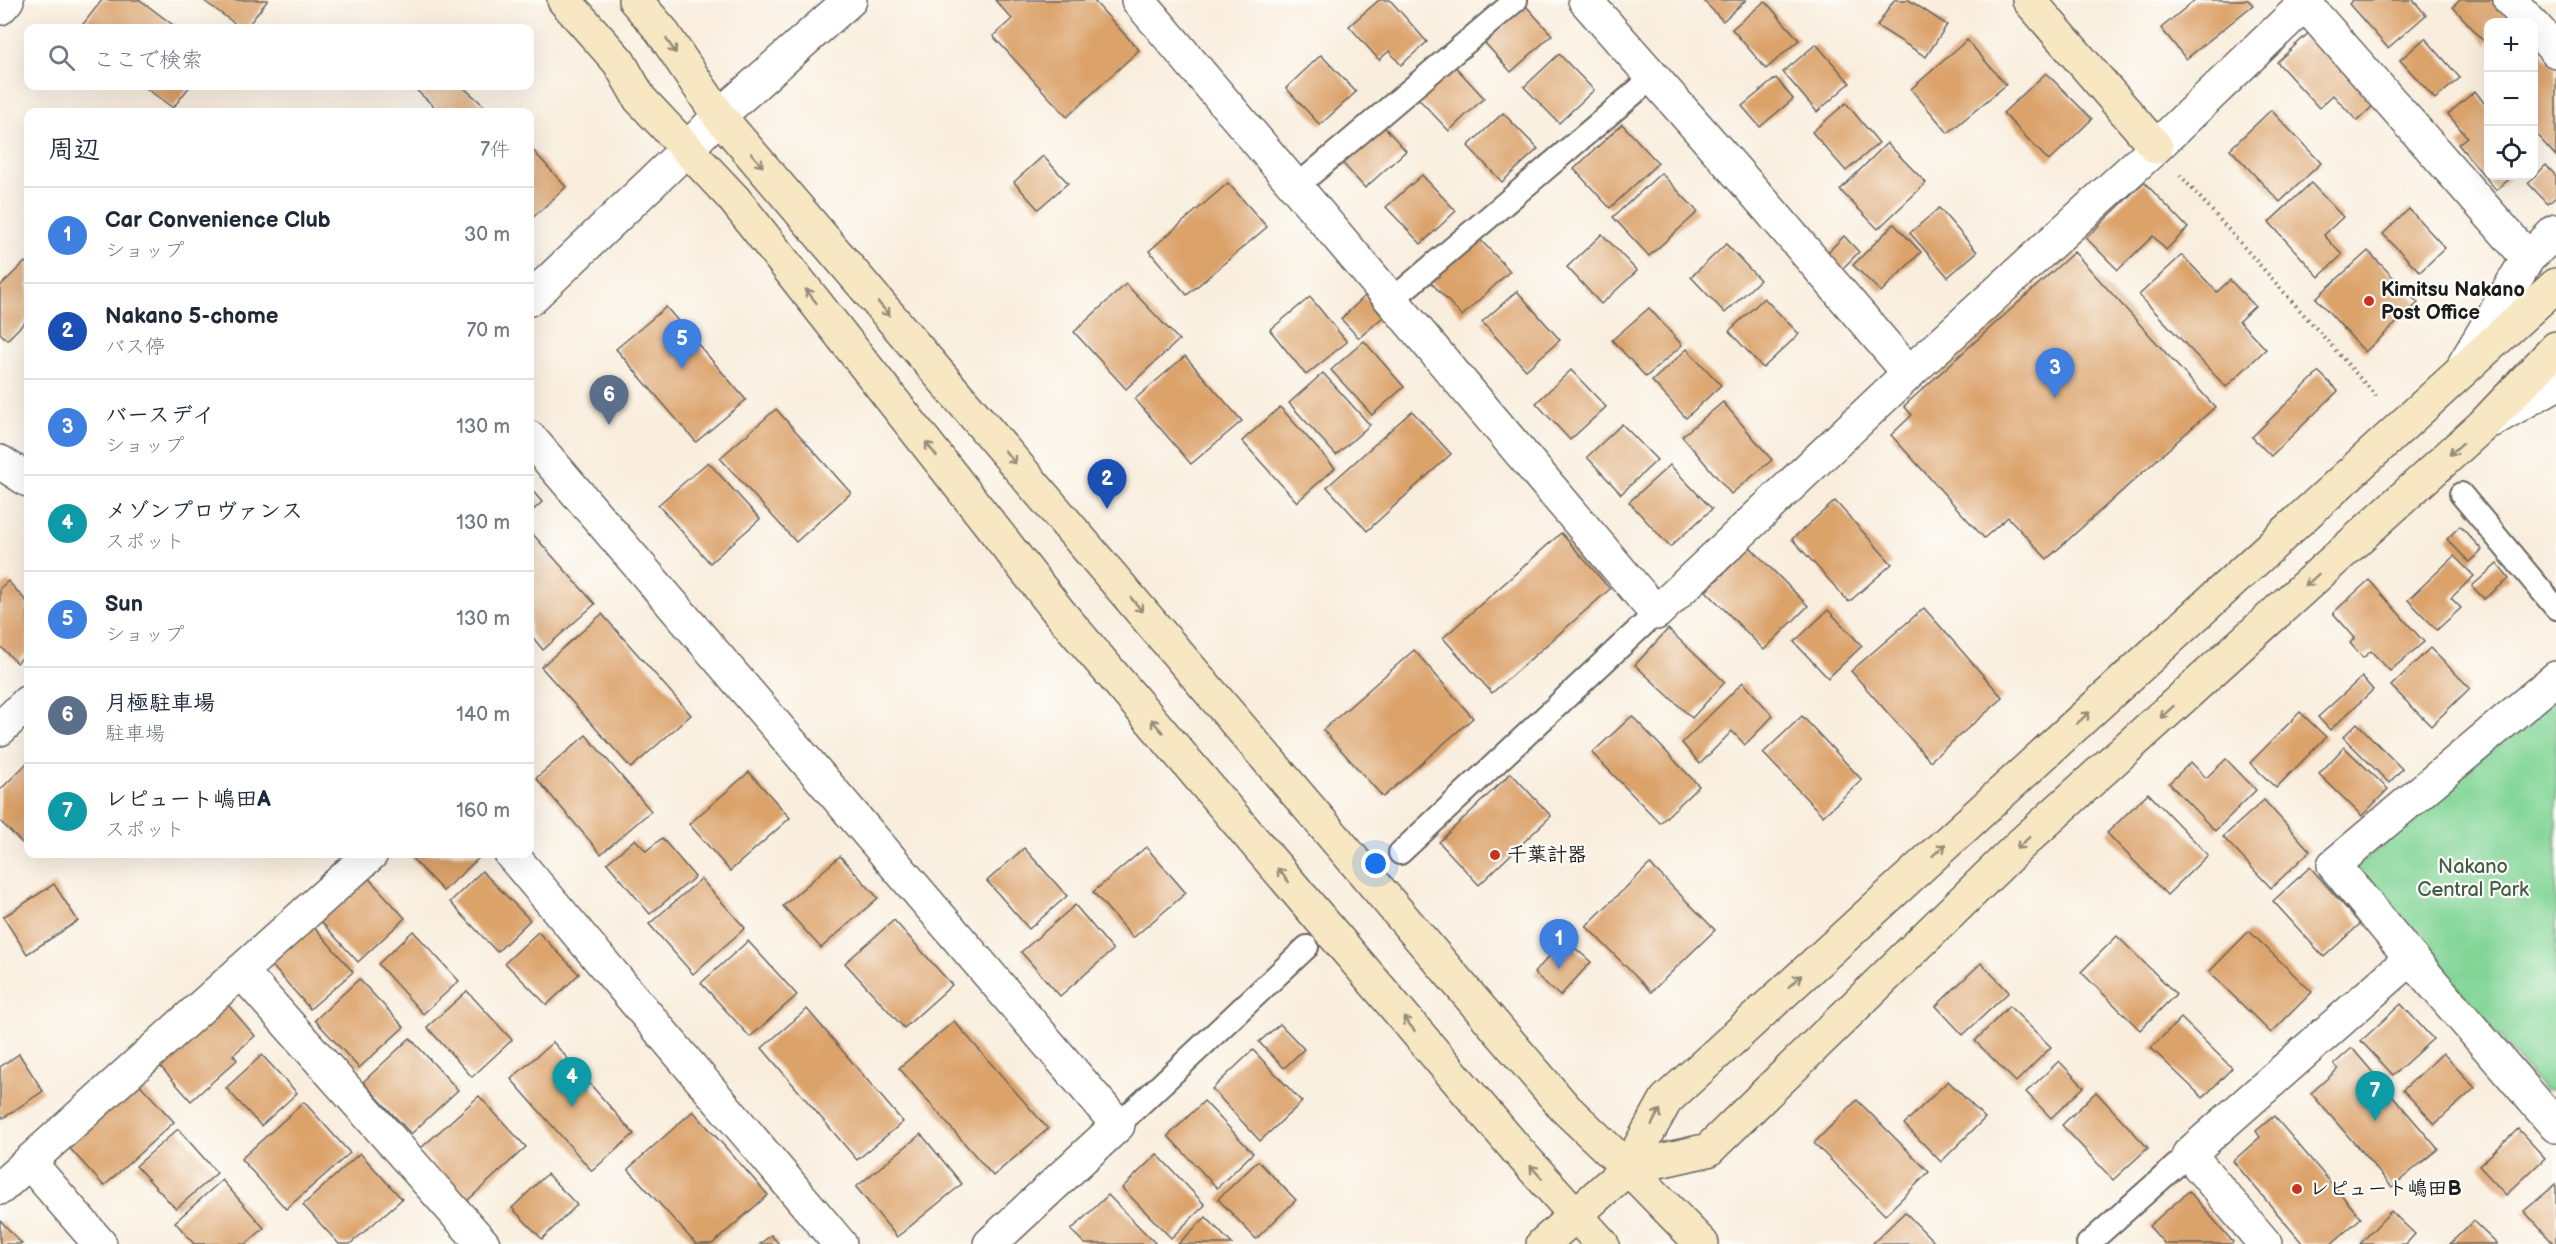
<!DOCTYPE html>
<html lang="ja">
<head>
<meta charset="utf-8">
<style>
  body { margin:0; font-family:"Balsamiq Sans","Klee One",sans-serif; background:#f6f6f7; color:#1f2937 }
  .controls { position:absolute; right:18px; top:18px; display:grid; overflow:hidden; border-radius:12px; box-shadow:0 6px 24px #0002 }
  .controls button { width:54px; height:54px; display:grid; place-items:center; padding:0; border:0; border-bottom:2px solid #e0e1e3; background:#fff; color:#1f2937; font:30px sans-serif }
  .you { position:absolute; left:1376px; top:864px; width:21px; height:21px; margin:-15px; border:4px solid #fff; border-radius:50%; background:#1a73e8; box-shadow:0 0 0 9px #1a73e833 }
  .badge { display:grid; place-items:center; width:39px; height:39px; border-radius:50%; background:#db2777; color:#fff; font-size:20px; font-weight:700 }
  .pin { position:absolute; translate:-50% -50px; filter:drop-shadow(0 2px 3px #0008) }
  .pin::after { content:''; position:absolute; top:32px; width:21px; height:18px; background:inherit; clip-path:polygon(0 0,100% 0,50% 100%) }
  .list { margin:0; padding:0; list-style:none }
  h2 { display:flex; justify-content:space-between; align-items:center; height:78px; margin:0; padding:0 24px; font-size:26px }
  h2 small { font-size:20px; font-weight:400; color:#747a83 }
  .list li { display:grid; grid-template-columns:39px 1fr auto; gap:18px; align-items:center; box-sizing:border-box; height:96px; padding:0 24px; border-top:2px solid #e0e1e3 }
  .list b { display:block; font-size:22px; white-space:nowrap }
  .list p { margin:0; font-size:20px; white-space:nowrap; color:#747a83 }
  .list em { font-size:20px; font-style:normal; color:#747a83 }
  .icon { flex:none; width:33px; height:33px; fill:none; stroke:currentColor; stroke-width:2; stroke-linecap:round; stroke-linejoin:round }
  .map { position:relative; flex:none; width:2556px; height:1244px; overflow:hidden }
  .search { position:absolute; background:#fff; box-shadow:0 6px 24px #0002; left:24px; top:24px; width:510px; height:66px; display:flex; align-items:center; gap:15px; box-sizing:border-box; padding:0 21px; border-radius:12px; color:#747a83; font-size:22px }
  .panel { position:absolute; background:#fff; box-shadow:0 6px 24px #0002; left:24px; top:108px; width:510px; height:750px; border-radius:12px }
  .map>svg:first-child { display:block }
</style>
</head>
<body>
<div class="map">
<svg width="2556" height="1244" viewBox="0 0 2556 1244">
  <rect width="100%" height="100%" fill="#fdfcf7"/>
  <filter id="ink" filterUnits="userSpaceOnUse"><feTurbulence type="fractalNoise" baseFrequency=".0167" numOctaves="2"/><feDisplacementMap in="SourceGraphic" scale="12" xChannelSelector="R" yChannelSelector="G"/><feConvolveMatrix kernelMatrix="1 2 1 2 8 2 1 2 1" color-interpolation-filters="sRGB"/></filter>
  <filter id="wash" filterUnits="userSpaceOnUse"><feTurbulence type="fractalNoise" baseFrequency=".008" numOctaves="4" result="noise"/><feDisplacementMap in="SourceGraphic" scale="24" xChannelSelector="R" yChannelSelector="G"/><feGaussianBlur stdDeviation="1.35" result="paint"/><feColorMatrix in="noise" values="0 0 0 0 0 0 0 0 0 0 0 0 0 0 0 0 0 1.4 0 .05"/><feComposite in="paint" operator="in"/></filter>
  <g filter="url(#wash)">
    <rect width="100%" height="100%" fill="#f9eede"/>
    <polygon fill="#82d597" stroke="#4f785a" stroke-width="1.5" points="2556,693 2556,1091 2543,1089 2355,868"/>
    <g id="blocks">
      <g fill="#dba26a">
        <polygon points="102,0 140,0 177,28 80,28"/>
        <polygon points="203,0 268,0 246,28 241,28"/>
        <polygon points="995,0 1093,0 1139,50 1067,117 993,36 1012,19"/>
        <polygon points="1379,0 1390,0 1427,42 1401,65 1389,51 1379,60 1349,26"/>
        <polygon points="1703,0 1746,0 1723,21"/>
        <polygon points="1894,0 1909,0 1947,25 1926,57 1877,26"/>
        <polygon points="2195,0 2248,0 2253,5 2186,59 2161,28"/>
        <polygon points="2353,0 2413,0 2426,15 2388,48 2349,4"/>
        <polygon points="2460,0 2499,0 2519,22 2488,22 2488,46 2453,7"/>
        <polygon points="1765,1 1799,40 1766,69 1732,29"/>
        <polygon points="1526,6 1552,35 1511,72 1485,43"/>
        <polygon points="2314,28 2380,99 2357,121 2333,95 2319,108 2277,62"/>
        <polygon points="2425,38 2460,78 2435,99 2400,60"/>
        <polygon points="1967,40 2006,85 1948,133 1911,89"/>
        <polygon points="1816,44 1850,83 1817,112 1783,72"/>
        <polygon points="2534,45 2556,68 2556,156 2534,132"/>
        <polygon points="1559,54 1594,90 1559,123 1524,87"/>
        <polygon points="1321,55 1356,92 1320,125 1286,88"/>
        <polygon points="1450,61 1484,98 1449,131 1414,94"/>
        <polygon points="2046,73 2092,119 2049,161 2003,113"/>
        <polygon points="1776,78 1793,99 1760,127 1742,106"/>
        <polygon points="143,86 190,86 173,108"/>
        <polygon points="412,86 462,86 491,112 440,112"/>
        <polygon points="2475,91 2488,108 2488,176 2513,176 2496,190 2458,144 2467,137 2448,114"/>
        <polygon points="1846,103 1879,143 1846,171 1812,132"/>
        <polygon points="2271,110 2321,163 2280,202 2230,149"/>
        <polygon points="1503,113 1538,149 1502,182 1468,146"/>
        <polygon points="1380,122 1406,151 1365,188 1339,159"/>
        <polygon points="1622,124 1658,163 1610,208 1574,169"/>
        <polygon points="1887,143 1926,183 1878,229 1840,190"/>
        <polygon points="530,147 566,187 530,220"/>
        <polygon points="1043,156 1068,183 1038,209 1014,182"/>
        <polygon points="2546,165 2556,176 2556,197 2548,204 2528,183"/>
        <polygon points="1661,173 1698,212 1649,256 1613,217"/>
        <polygon points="1422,175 1456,211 1421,244 1386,207"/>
        <polygon points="2144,182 2188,228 2166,250 2153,236 2118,270 2086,238"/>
        <polygon points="1228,183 1267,227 1187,295 1149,251"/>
        <polygon points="2311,183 2343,217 2324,235 2342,255 2319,277 2269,222"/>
        <polygon points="1939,208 1977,252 1948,277 1910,233"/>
        <polygon points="2409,209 2445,248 2420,272 2383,234"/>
        <polygon points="1894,224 1921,252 1881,292 1853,265"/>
        <polygon points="1473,232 1510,271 1462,316 1425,276"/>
        <polygon points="1602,234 1637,271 1601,304 1567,267"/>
        <polygon points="1844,236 1859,252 1841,270 1825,255"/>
        <polygon points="1726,244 1760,280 1725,313 1691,277"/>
        <polygon points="2368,251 2418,303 2365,352 2316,298"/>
        <polygon points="2074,252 2215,407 2047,559 2008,517 1984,538 1891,435 1912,415 1904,406"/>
        <polygon points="2182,255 2217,292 2230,280 2255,306 2239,321 2266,349 2226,387 2139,295"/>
        <polygon points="25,262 28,265 28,319 7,340 0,333 0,286"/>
        <polygon points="1126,284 1179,340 1126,389 1074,332"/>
        <polygon points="1517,291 1560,340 1526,370 1482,322"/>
        <polygon points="1365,296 1383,317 1359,338 1341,319"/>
        <polygon points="1310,297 1347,342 1306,375 1270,330"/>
        <polygon points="1764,298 1799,334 1763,368 1729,331"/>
        <polygon points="666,307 746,400 696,442 616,349"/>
        <polygon points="1649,308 1682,345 1646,377 1612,340"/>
        <polygon points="1364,341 1404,387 1372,415 1331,370"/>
        <polygon points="1687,349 1721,385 1686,418 1652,381"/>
        <polygon points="1185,356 1242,421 1191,464 1135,399"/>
        <polygon points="1571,370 1606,407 1570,440 1536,403"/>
        <polygon points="2319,372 2338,391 2271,456 2252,437"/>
        <polygon points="1323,373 1370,425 1336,455 1289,403"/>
        <polygon points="1723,402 1772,460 1731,494 1682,436"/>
        <polygon points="1280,407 1335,468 1297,502 1242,441"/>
        <polygon points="776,409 851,493 796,542 720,458"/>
        <polygon points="1412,411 1451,454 1367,531 1327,487"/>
        <polygon points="1622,424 1657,460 1621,494 1587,457"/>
        <polygon points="708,462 760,519 710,563 658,505"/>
        <polygon points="1670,465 1712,509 1670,547 1629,502"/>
        <polygon points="530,488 542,502 530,513"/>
        <polygon points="1835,501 1892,564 1849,602 1792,539"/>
        <polygon points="2460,526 2482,550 2469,562 2447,539"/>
        <polygon points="530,531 595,604 543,650 530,634"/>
        <polygon points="1561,533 1610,589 1492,693 1443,638"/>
        <polygon points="1750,547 1808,606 1764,650 1706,591"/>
        <polygon points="2454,556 2474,576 2451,598 2461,608 2437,630 2408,600"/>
        <polygon points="2497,564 2509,579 2484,599 2472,586"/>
        <polygon points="2369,580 2424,642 2390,671 2371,651 2363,658 2350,643 2355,638 2333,613"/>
        <polygon points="8,581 28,603 28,652 17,663 0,646 0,588"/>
        <polygon points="1924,608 2003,698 1930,761 1851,671"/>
        <polygon points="1828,610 1862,646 1828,678 1794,642"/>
        <polygon points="602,614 691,715 631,768 541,667"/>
        <polygon points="1668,629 1725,682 1692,718 1635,665"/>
        <polygon points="2430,648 2470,688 2431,726 2391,686"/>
        <polygon points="1414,650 1473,718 1383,797 1323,730"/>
        <polygon points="2362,677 2373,690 2330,730 2318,717"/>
        <polygon points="1743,682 1773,716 1745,745 1732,731 1700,764 1682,743"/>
        <polygon points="2300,712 2326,737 2276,788 2250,763"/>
        <polygon points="1632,716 1699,786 1660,823 1592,753"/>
        <polygon points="1802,716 1862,780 1823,816 1763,753"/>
        <polygon points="2357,723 2402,769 2389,783 2343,737"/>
        <polygon points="586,735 651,811 601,854 536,778"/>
        <polygon points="2344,747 2388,789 2362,816 2319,774"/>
        <polygon points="2226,759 2256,790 2215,831 2169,783 2191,762 2206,778"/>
        <polygon points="28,762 28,841 24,845 0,821 0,790"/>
        <polygon points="749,772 790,818 730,871 689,824"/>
        <polygon points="1511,773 1551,816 1479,885 1439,842"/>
        <polygon points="2148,793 2208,855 2167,895 2107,833"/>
        <polygon points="2264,800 2310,851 2271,888 2223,837"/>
        <polygon points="662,838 695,877 650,914 607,863 635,839 646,851"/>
        <polygon points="1146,847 1186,893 1133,938 1093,892"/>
        <polygon points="1024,848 1067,896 1029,929 987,881"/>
        <polygon points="408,854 477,854 480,857 443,891"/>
        <polygon points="840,856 878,898 821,948 783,906"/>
        <polygon points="1650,864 1715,930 1651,992 1586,926"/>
        <polygon points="2310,867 2360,924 2324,957 2273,901"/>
        <polygon points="482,871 530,920 497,952 450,902"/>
        <polygon points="364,873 405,918 358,962 316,916"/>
        <polygon points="701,879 745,928 693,974 649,924"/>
        <polygon points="54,884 78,921 27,954 3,917"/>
        <polygon points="1075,905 1113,950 1060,996 1021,952"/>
        <polygon points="894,920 952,985 904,1028 845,963"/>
        <polygon points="311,923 353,972 310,1009 268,961"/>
        <polygon points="413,931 459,981 423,1014 378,964"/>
        <polygon points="2249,931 2312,992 2271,1033 2209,972"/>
        <polygon points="538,932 579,974 547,1005 505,963"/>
        <polygon points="2117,936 2176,994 2140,1030 2081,972"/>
        <polygon points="1565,939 1591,962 1560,996 1534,973"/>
        <polygon points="748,941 797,995 750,1037 701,983"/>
        <polygon points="1981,963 2009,992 1963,1035 1936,1006"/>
        <polygon points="359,979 404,1027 359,1068 315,1020"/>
        <polygon points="467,991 512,1040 472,1077 427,1027"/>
        <polygon points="222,998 255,1036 233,1055 237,1060 191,1101 153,1058"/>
        <polygon points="2401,1004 2433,1039 2393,1075 2361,1041"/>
        <polygon points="2009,1006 2051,1047 2016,1082 1975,1041"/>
        <polygon points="807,1009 903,1122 857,1160 762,1048"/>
        <polygon points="2181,1018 2232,1068 2203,1098 2151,1048"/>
        <polygon points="954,1021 1048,1129 993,1176 899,1068"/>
        <polygon points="1280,1024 1304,1049 1284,1068 1259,1042"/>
        <polygon points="410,1038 458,1090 411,1134 363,1082"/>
        <polygon points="553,1042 634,1134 592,1171 511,1079"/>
        <polygon points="2352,1048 2438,1149 2392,1187 2311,1093 2338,1069 2334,1064"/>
        <polygon points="1253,1050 1302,1102 1260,1141 1212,1089"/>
        <polygon points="2443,1053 2475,1088 2435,1124 2403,1090"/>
        <polygon points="19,1054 43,1091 3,1118 0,1113 0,1067"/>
        <polygon points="262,1055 297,1093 261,1126 226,1088"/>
        <polygon points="2059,1061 2084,1087 2051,1118 2026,1092"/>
        <polygon points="134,1078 174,1122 104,1186 64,1142"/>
        <polygon points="1948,1081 1985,1118 1941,1162 1904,1124"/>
        <polygon points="2096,1092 2148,1148 2113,1180 2062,1125"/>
        <polygon points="479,1096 526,1147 467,1201 420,1149"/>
        <polygon points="1857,1100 1929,1172 1885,1215 1814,1143"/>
        <polygon points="1204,1101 1253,1153 1217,1188 1168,1136"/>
        <polygon points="304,1102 350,1153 286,1209 241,1159"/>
        <polygon points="693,1111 768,1195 712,1244 696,1244 628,1169"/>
        <polygon points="2274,1116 2361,1218 2331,1244 2303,1244 2233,1161 2260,1137 2256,1131"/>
        <polygon points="178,1129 217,1173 176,1209 136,1166"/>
        <polygon points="2518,1129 2545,1158 2506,1195 2479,1166"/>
        <polygon points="921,1134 962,1184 897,1237 856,1187"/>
        <polygon points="360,1153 402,1199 350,1244 339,1244 303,1205"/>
        <polygon points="1157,1154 1205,1205 1171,1238 1122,1188"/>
        <polygon points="1258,1161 1296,1200 1256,1239 1218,1199"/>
        <polygon points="547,1174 577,1205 542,1239 512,1208"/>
        <polygon points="222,1180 264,1228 246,1244 194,1244 175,1222"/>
        <polygon points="2556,1184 2556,1244 2554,1244 2524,1211"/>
        <polygon points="2189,1191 2233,1242 2231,1244 2165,1244 2149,1226"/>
        <polygon points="1108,1195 1156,1244 1085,1244 1071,1230"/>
        <polygon points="2391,1211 2415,1234 2406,1244 2360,1244"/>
        <polygon points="1905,1212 1936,1244 1874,1244 1873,1243"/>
        <polygon points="1206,1217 1232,1244 1178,1244"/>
        <polygon points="0,1220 22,1244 0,1244"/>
        <polygon points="2473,1221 2497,1244 2450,1244"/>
        <polygon points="771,1235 779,1244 760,1244"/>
      </g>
    </g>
  </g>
  <g filter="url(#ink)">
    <use href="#blocks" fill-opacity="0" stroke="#696660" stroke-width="1.5"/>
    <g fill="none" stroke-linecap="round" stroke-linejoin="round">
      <g stroke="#696660" stroke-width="26">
        <g id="lane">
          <polyline points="1296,187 1516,0"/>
          <polyline points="1392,300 1653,77"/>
          <polyline points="2461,494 2556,608"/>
          <polyline points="1400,853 1656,613"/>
          <polyline points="1118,1125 1307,947"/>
          <polyline points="2088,1244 2189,1154"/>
        </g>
      </g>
      <g stroke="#696660" stroke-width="36">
        <g id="street">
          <polyline points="1138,0 1656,613 1909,373 2156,147 2309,0"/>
          <polyline points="1585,0 1763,202 1909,373"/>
          <polyline points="2510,0 2530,22"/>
          <polyline points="2305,4 2528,258"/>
          <polyline points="0,8 7,0"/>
          <polyline points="2534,26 2556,51"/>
          <polyline points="530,299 686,150 719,116 850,0"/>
          <polyline points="2465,363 2528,258 2556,231"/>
          <polyline points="2492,420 2556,384"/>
          <polyline points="530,438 1118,1125 990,1244"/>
          <polyline points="0,462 28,480"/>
          <polyline points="2556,678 2334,865 2411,958 2556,1126"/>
          <polyline points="0,729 28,702"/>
          <polyline points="511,854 840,1244"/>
          <polyline points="241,971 483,1244"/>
          <polyline points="29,1162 100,1244"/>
          <polyline points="0,1188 371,854"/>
          <polyline points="2265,1244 2189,1154 2411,958"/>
        </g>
      </g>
      <g stroke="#696660" stroke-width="36">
        <g id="secondary">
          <polyline points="564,0 619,62 640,99 734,199 1059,612 1517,1150 1602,1244"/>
          <polyline points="635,0 661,30 719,116 1565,1108 1628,1168 1702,1244"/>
          <polyline points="2029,0 2156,147"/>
          <polyline points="1628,1168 1708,1150 2020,845 2482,426 2556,348"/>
          <polyline points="1543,1244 1628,1168 1666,1100 2556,285"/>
        </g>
      </g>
      <polyline stroke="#696660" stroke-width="4" stroke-dasharray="1.5 4.5" stroke-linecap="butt" points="2180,175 2376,396"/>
      <use href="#lane" stroke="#fff" stroke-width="22"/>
      <use href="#street" stroke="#fff" stroke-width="33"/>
      <use href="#secondary" stroke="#f7e8c3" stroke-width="33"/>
    </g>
    <defs><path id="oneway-shaft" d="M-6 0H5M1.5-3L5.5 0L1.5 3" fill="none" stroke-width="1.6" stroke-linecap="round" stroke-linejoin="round" transform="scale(1.5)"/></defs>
    <g stroke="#948c78">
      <use href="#oneway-shaft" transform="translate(671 46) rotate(56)"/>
      <use href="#oneway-shaft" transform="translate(757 160) rotate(49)"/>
      <use href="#oneway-shaft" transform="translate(811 296) rotate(-128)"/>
      <use href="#oneway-shaft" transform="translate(884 309) rotate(50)"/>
      <use href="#oneway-shaft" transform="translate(931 449) rotate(-128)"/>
      <use href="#oneway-shaft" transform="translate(2456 449) rotate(138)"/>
      <use href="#oneway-shaft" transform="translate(1010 457) rotate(50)"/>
      <use href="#oneway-shaft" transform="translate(2312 580) rotate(138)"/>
      <use href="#oneway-shaft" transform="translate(1137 605) rotate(50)"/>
      <use href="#oneway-shaft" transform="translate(2167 712) rotate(138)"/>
      <use href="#oneway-shaft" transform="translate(2083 718) rotate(-42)"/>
      <use href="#oneway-shaft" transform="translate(1157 726) rotate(-131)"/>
      <use href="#oneway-shaft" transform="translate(2023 843) rotate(137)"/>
      <use href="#oneway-shaft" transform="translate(1939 850) rotate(-42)"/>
      <use href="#oneway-shaft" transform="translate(1283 875) rotate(-130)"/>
      <use href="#oneway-shaft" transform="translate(1795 981) rotate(-42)"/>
      <use href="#oneway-shaft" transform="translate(1409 1024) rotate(-130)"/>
      <use href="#oneway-shaft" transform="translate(1656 1117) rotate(-61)"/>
      <use href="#oneway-shaft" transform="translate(1536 1172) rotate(-132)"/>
    </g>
  </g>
  <g fill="#c8321e" stroke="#fdfcf7" stroke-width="2">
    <circle cx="2369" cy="301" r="6"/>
    <circle cx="1495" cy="855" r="6"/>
    <circle cx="2297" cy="1189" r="6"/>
  </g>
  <g text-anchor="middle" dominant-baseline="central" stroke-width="4.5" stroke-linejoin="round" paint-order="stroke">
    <g font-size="20" font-weight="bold" fill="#1c1c1c" stroke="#fdfcf7" text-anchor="start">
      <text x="2381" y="290">Kimitsu Nakano<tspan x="2381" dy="23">Post Office</tspan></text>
      <text x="1507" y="855">千葉計器</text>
      <text x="2309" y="1189">レピュート嶋田B</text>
    </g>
    <g font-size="20" fill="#405d47" stroke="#fdfcf7">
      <text x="2473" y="867">Nakano<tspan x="2473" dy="23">Central Park</tspan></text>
    </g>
  </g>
</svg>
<div class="controls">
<button>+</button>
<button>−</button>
<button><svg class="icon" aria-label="locate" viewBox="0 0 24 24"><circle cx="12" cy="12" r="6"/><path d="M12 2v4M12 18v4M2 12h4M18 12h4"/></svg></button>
</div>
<div class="you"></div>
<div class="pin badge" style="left:1559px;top:969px;background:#3f7fe0">1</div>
<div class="pin badge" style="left:1107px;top:509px;background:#1a4fb4">2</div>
<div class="pin badge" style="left:2055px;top:398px;background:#3f7fe0">3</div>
<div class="pin badge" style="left:572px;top:1107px;background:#0f9aa8">4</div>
<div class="pin badge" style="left:682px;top:369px;background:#3f7fe0">5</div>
<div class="pin badge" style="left:609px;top:425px;background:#5c6f8a">6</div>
<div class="pin badge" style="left:2375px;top:1121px;background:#0f9aa8">7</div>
<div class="search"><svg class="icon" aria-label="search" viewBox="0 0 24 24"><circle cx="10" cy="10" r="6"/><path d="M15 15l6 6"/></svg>ここで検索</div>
<section class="panel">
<h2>周辺<small>7件</small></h2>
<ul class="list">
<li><span class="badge" style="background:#3f7fe0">1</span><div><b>Car Convenience Club</b><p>ショップ</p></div><em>30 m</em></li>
<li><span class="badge" style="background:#1a4fb4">2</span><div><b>Nakano 5-chome</b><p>バス停</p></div><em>70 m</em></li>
<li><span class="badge" style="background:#3f7fe0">3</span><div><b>バースデイ</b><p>ショップ</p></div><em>130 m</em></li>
<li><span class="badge" style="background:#0f9aa8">4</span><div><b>メゾンプロヴァンス</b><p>スポット</p></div><em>130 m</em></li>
<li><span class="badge" style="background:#3f7fe0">5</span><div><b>Sun</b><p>ショップ</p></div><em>130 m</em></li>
<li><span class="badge" style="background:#5c6f8a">6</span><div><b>月極駐車場</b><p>駐車場</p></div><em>140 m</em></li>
<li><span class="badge" style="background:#0f9aa8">7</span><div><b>レピュート嶋田A</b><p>スポット</p></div><em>160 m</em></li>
</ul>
</section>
</div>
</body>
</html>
